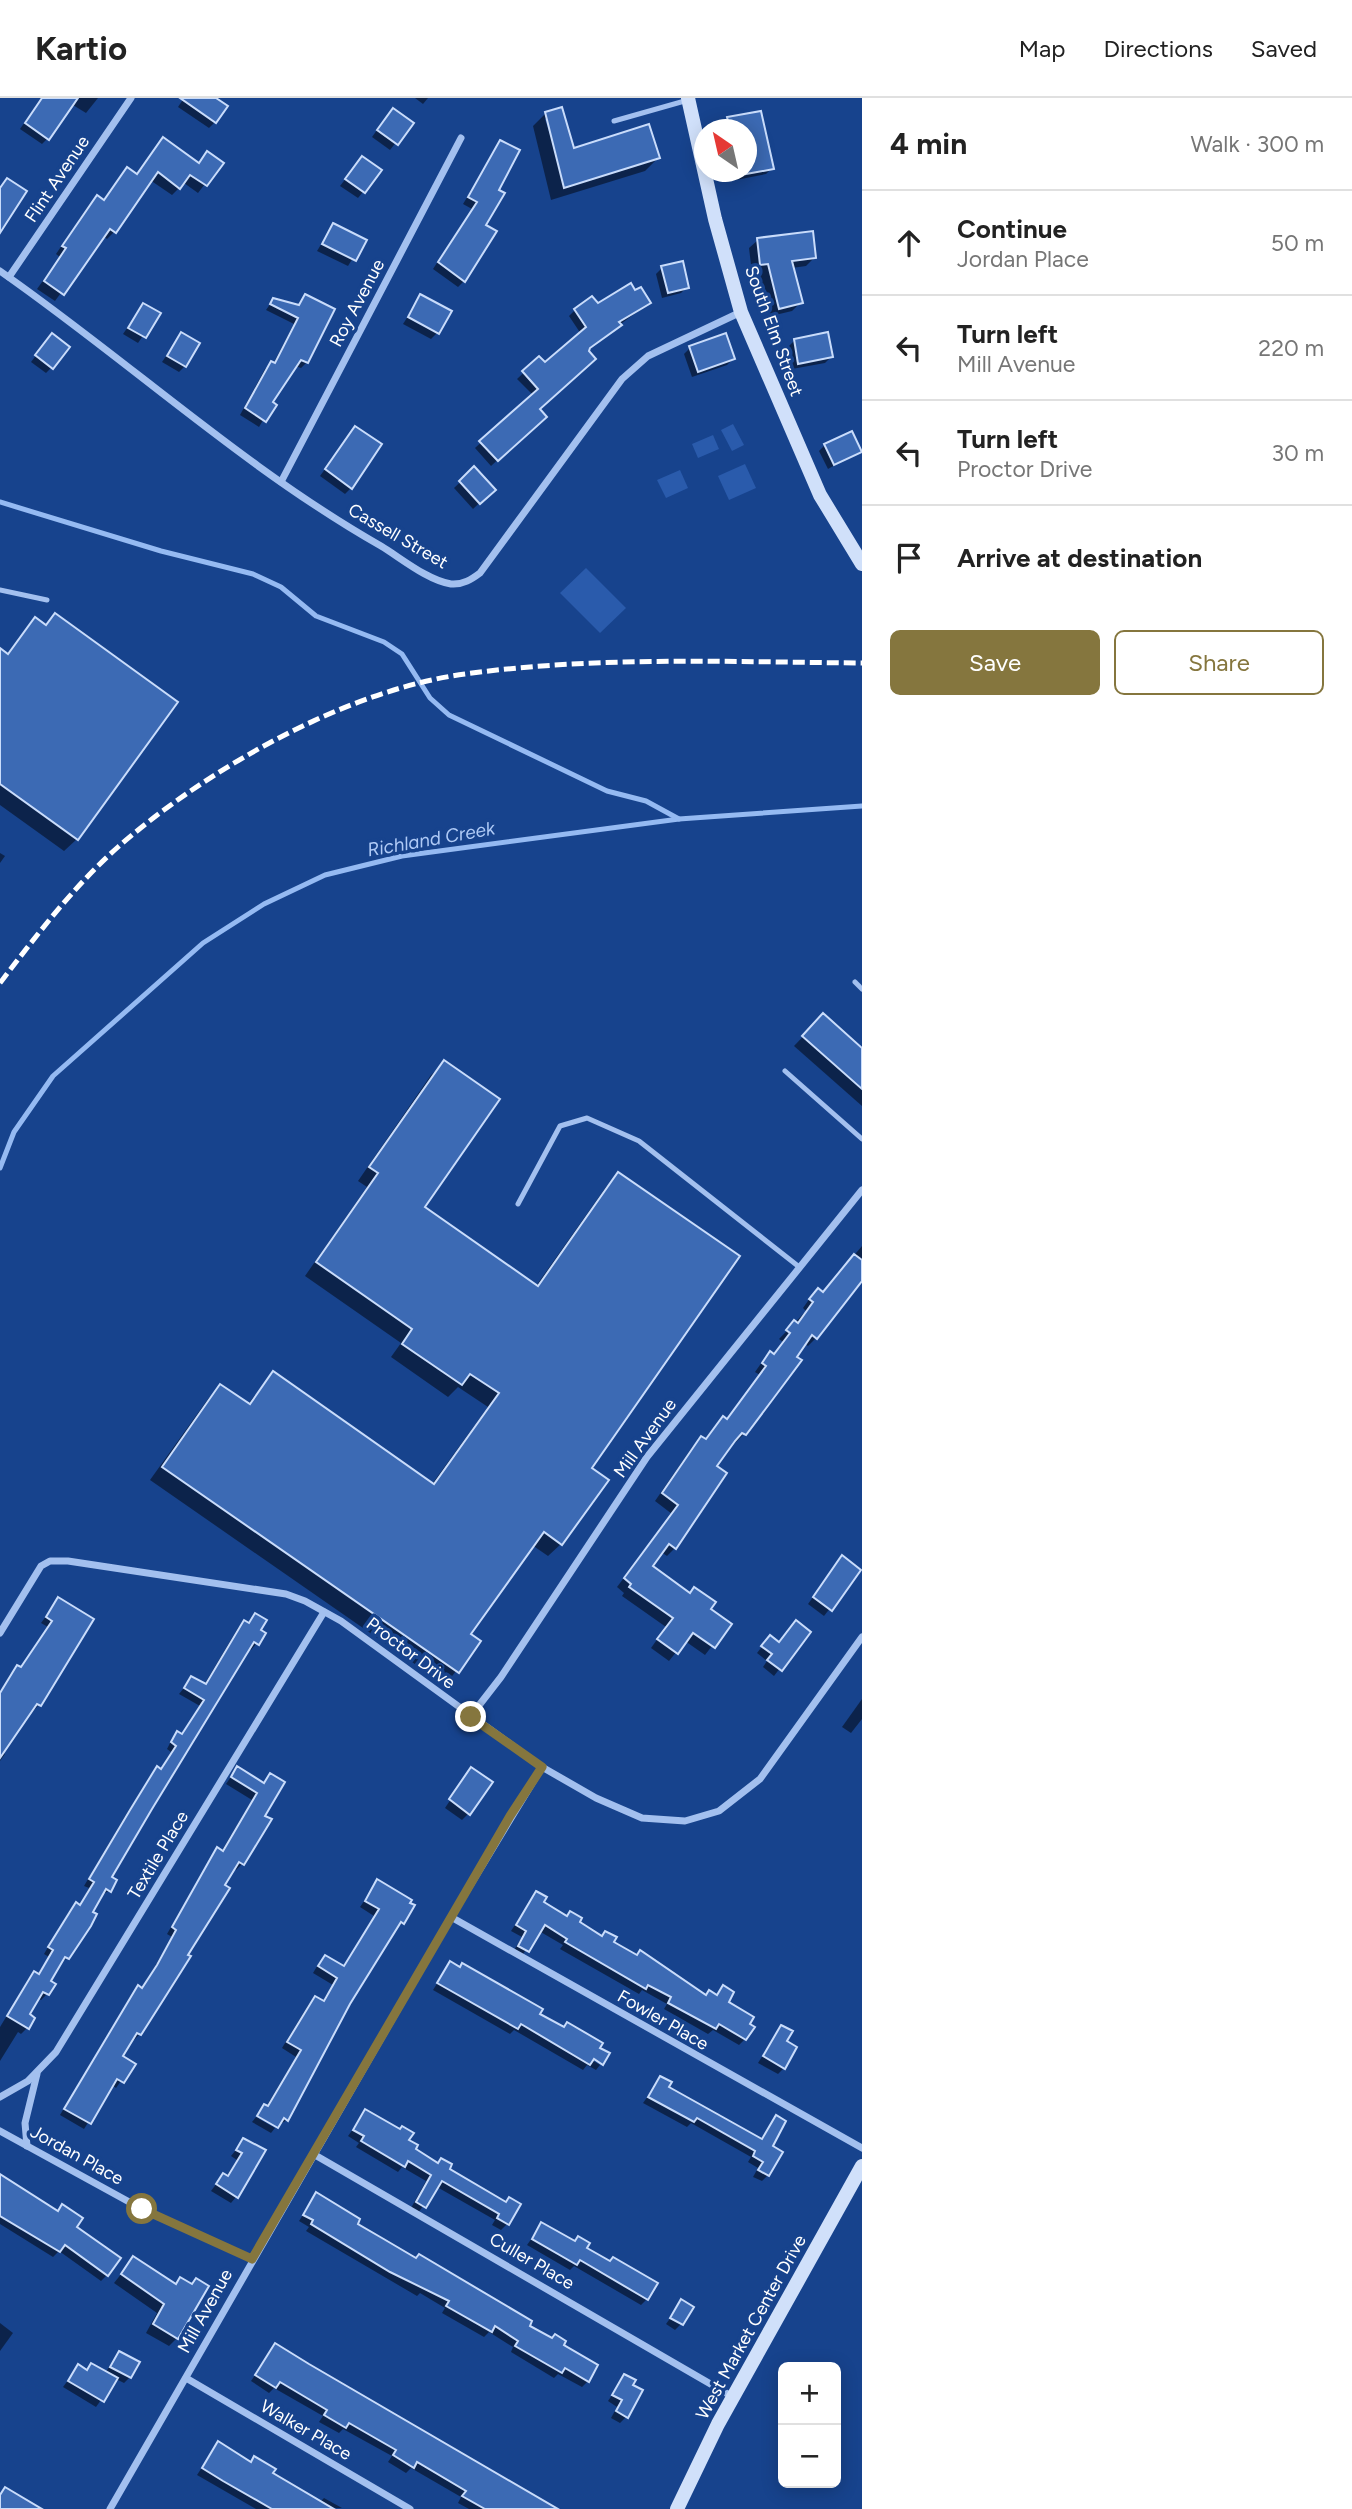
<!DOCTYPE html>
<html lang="en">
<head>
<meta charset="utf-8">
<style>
  body { margin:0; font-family:Figtree,sans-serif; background:#f2f2f2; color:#222 }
  .controls { position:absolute; right:21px; bottom:21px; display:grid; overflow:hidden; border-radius:10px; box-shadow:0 4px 18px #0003 }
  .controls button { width:63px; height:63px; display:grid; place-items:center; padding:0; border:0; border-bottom:2px solid #e0e0e0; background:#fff; color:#222; font:35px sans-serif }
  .compass { position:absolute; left:694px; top:21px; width:63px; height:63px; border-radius:50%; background:#fff; box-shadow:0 4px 18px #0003; rotate:326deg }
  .stop { position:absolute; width:21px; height:21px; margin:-16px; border:5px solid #85763e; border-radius:50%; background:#fff }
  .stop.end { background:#85763e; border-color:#fff; box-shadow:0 2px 7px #0008 }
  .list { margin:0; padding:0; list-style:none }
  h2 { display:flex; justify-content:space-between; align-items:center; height:91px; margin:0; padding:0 28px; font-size:30px }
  h2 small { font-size:23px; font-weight:400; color:#767676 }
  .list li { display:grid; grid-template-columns:46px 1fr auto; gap:21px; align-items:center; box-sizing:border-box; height:105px; padding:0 28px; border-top:2px solid #e0e0e0 }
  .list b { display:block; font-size:26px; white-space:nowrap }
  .list p { margin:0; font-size:23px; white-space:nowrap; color:#767676 }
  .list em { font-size:23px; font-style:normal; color:#767676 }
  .actions { display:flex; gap:14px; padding:21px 28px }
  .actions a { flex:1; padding:16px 0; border:2px solid #85763e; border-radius:10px; text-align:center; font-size:24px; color:#85763e }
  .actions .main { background:#85763e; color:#fff }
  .icon { flex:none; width:38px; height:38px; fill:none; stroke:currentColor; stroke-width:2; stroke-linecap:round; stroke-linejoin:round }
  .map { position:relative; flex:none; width:862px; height:2411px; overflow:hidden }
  header { display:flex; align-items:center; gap:42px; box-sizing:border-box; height:98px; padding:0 35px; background:#fff; border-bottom:2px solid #e0e0e0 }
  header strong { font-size:33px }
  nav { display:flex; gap:38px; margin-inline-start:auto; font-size:24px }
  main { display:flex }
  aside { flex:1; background:#fff }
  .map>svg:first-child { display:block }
</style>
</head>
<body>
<header>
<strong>Kartio</strong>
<nav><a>Map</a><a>Directions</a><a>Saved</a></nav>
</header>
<main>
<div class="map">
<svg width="862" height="2411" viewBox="0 0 862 2411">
  <rect width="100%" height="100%" fill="#17438d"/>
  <g fill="#2a5bac">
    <polygon points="733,326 744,347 732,353 721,332"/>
    <polygon points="713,337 719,351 698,360 692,346"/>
    <polygon points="745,366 756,390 729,402 718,378"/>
    <polygon points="680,372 688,390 666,400 657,382"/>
    <polygon points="586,470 626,510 600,535 560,495"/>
  </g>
  <g fill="#0007" fill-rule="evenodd">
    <polygon points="71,0 98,0 86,15 68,4"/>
    <polygon points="184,0 217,0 215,24 209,30 178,9"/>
    <polygon points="415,0 428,0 423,6"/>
    <polygon points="36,8 48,40 42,46 20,31"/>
    <path d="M546,15L573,52L658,60L645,73L551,102L533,28ZM545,21H549L558,62Z"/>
    <polygon points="760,15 772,70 766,76 736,82 734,74 746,74 746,32 723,32 722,27 728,21"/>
    <polygon points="387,18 411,25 390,52 372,39"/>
    <polygon points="501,44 497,92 464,183 458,189 433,171 472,111 463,106"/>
    <polygon points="156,49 198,66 207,55 221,65 198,95 184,85 172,97 150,82 115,133 107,141 103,138 55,203 37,191 60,159 56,156 89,107 97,99 103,103 127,72 136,78"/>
    <polygon points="357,66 380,73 358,100 340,88"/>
    <polygon points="333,127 364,142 348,168 317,153"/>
    <polygon points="758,142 814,160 806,168 792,170 801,204 792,213 771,218 759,174 752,175 749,150"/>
    <polygon points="662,170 687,189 681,195 662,200 656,176"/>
    <polygon points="634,195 649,205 587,251 538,311 539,324 491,368 475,350 533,297 517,281 539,260 545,267 581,236 569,218 575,212"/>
    <polygon points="305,198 307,264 301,270 295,268 259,329 240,317 265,271 273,266 294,226 266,212 273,202 297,208"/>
    <polygon points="421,198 437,235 431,241 403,226"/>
    <polygon points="143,207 158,216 138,245 123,236"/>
    <polygon points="181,236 185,268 179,274 162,264"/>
    <polygon points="795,242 831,259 825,265 792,271 789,248"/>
    <polygon points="47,243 52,269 46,275 31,264"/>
    <polygon points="690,250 733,261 727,267 692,279 684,256"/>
    <polygon points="355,330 351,390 345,396 320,378"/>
    <polygon points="825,347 860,353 828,371 819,353"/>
    <polygon points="474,371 493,392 473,411 454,390"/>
    <polygon points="55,518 77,741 64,753 0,707 0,552 6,557 35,521 45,528"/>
    <polygon points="0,755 5,758 0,765"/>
    <polygon points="814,927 862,952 862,1008 794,948"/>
    <polygon points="444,965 422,1109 536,1188 606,1089 618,1076 561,1446 548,1458 532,1447 469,1537 479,1544 445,1587 150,1382 208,1301 220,1288 247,1307 273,1275 432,1386 488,1309 458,1289 448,1299 391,1259 401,1245 305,1178 367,1089 358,1083 431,977"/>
    <polygon points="862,1148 862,1180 816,1240 808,1248 804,1245 772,1300 744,1336 736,1344 733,1342 714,1368 675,1450 667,1458 661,1454 650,1469 729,1526 705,1557 685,1543 669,1563 651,1550 666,1529 622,1498 624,1495 617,1489 672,1416 655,1403 693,1348 701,1340 705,1342 723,1320 726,1322 760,1277 755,1274 762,1264 770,1255 773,1258 783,1244 779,1241 806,1213 803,1210 810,1200 822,1195"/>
    <polygon points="842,1459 859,1473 824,1518 808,1506"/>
    <polygon points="59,1501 39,1607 33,1613 31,1611 2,1654 5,1656 0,1663 0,1594 11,1575 17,1569 20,1571 48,1529 41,1525"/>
    <polygon points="255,1517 257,1545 251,1552 248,1550 110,1780 109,1793 101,1797 68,1860 60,1865 48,1883 47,1896 41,1902 37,1900 28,1917 27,1930 21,1936 18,1934 0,1963 0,1929 29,1881 35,1876 37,1877 49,1859 44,1856 70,1812 76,1806 79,1808 89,1790 84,1788 124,1720 151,1677 158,1670 160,1672 171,1654 167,1651 172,1641 178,1635 181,1637 200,1608 179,1596 192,1580 204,1587 238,1530 244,1524 247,1526"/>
    <polygon points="808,1533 774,1578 763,1569 767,1563 757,1555 764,1546 778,1546"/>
    <polygon points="862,1601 862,1621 851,1635 842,1629"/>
    <polygon points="237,1670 263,1686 271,1677 263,1718 242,1766 236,1772 234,1770 140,1936 134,1942 131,1941 121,1958 133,1966 116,1990 112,1987 84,2031 60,2017 132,1896 138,1890 141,1891 151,1875 172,1839 167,1836 212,1758 218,1752 221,1754 252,1702 226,1686"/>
    <polygon points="471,1671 468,1716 462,1722 445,1710"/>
    <polygon points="378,1783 403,1825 395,1830 309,1976 312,1978 287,2022 277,2028 257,2016 266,2009 296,1959 282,1950 309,1906 315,1900 322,1904 333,1887 313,1875 319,1865 325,1859 343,1869 374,1818 360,1809"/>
    <polygon points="536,1795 542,1805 705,1898 716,1898 723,1889 726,1905 753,1930 745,1941 739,1947 713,1932 708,1936 664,1911 667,1906 642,1892 639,1896 560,1851 563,1847 539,1833 521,1859 513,1854 522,1839 511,1833"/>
    <polygon points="450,1865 538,1917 587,1955 585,1958 600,1967 596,1972 587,1967 583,1972 514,1932 510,1936 433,1892"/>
    <polygon points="781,1929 784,1970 778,1976 758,1965"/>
    <polygon points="661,1980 667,1989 760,2042 776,2020 768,2077 762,2083 753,2079 758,2070 748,2064 751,2059 691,2025 687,2029 643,2005"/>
    <polygon points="366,2013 407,2043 413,2051 505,2106 519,2107 507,2126 501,2132 492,2127 495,2122 437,2089 418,2115 411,2110 426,2083 402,2069 398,2074 356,2049 359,2045 348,2038"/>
    <polygon points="256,2019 275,2030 271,2035 252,2024"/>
    <polygon points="244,2042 236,2099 231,2105 211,2093 223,2077 226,2079 237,2062 231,2058"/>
    <polygon points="0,2077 74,2130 107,2177 101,2183 59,2153 53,2159 0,2126"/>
    <polygon points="317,2096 355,2126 562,2248 588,2283 582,2289 558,2276 554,2280 511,2254 513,2249 489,2234 484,2239 442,2215 445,2210 420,2195 417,2198 306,2133 309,2129 299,2123"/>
    <polygon points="542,2126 584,2151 647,2201 641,2207 574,2168 570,2172 527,2147"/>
    <polygon points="134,2160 174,2187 180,2181 191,2187 177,2240 169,2248 146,2235 157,2215 114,2185"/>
    <polygon points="682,2204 681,2226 675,2232 666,2226"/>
    <polygon points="0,2225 13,2235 0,2253"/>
    <polygon points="275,2248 558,2411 469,2411 458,2405 461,2399 411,2370 406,2375 388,2364 392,2358 343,2331 339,2335 319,2324 323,2318 274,2290 269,2295 251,2283"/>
    <polygon points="119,2255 130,2279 124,2285 116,2281 96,2309 63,2289 78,2269 85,2273 91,2267 105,2275"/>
    <polygon points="625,2278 626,2319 620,2325 611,2320 617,2309 608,2303"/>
    <polygon points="218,2345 250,2365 255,2360 271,2375 319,2405 324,2400 342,2410 256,2411 197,2377"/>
  </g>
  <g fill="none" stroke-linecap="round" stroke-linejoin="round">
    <g stroke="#95baf2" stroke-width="5">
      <polyline points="0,404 161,453 253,476 281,489 316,518 384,544 402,556 430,600 449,617 607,693 646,703 679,721"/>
      <polyline points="0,1070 14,1034 53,978 203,845 264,806 325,777 402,758 679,721 862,708"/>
    </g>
  </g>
  <g fill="#3c6ab4" stroke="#c9dcfb" stroke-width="2">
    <polygon points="42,0 78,0 49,42 25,25"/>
    <polygon points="180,0 216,0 228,8 216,25"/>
    <polygon points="562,9 574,50 649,26 660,60 564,90 545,14"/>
    <polygon points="393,10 414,25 398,47 377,32"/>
    <polygon points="761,13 774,71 746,76 746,32 730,32 727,19"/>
    <polygon points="163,39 199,65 207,53 224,65 207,88 190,77 180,91 158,74 116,135 110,131 64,197 44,183 66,150 62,148 97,97 104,102 127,69 137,76"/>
    <polygon points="500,42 520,52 499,92 505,95 486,127 497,133 465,184 438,164 477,104 468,99"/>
    <polygon points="362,58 382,72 365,95 345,81"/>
    <polygon points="7,80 27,93 0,135 0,90"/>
    <polygon points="333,125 367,142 356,163 322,146"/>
    <polygon points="813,133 816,160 792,163 803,205 779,211 768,166 760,167 757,140"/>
    <polygon points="683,163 689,190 668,195 661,168"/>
    <polygon points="631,185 635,192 641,189 651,205 619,224 622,227 590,250 589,253 596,261 540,311 547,319 498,363 479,343 538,291 522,273 539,258 545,264 586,229 574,211 592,198 598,205"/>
    <polygon points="305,196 335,211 308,265 301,262 273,304 277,307 266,324 245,310 271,263 275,265 298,220 270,206 273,200 299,207"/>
    <polygon points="420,196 452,213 439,236 408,219"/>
    <polygon points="143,205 161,215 146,240 128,230"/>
    <polygon points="181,234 200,245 186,269 167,258"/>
    <polygon points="828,234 833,259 798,266 794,241"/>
    <polygon points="52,235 70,249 53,271 35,257"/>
    <polygon points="726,235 735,261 698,274 689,248"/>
    <polygon points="355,328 382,346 352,391 325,371"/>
    <polygon points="852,333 862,354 834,367 824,346"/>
    <polygon points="474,368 496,392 480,406 459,383"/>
    <polygon points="55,515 178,604 78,742 0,686 0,550 8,556 35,519 46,527"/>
    <polygon points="823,915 862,950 862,991 802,938"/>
    <polygon points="444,962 500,1001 425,1109 538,1188 618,1074 740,1158 592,1370 609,1382 562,1447 544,1434 471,1536 481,1543 459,1575 162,1369 220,1286 250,1306 273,1273 434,1386 499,1295 470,1276 462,1287 402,1246 412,1231 316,1164 378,1075 369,1069"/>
    <polygon points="854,1156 862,1162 862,1183 817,1241 812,1237 797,1259 802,1262 773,1301 746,1337 742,1335 735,1343 717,1368 727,1375 676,1451 669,1446 653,1468 690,1495 694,1489 716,1504 711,1511 732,1526 715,1550 693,1535 678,1556 657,1541 673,1520 629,1489 631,1486 624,1480 678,1407 662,1395 701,1338 706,1341 723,1318 727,1321 766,1268 762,1265 770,1253 774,1256 790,1235 786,1232 794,1222 798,1225 813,1204 809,1201 818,1190 823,1194"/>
    <polygon points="842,1457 861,1472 832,1513 813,1499"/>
    <polygon points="58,1499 94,1521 41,1608 37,1606 0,1660 0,1595 17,1567 21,1569 52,1523 46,1519"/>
    <polygon points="255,1515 267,1522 261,1532 266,1535 259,1547 254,1544 152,1711 112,1779 117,1782 111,1794 106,1791 93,1814 97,1816 91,1828 69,1861 65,1859 51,1883 56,1886 49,1897 43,1894 30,1916 35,1920 29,1931 7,1918 34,1873 39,1876 53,1852 48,1849 76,1804 80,1807 94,1784 89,1781 130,1712 157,1668 161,1671 176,1648 171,1644 177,1633 182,1636 204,1602 184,1590 191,1578 206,1586 244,1522 249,1525"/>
    <polygon points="796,1522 811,1534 782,1573 767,1562 772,1556 761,1548 770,1537 779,1544"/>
    <polygon points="237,1668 264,1685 270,1675 285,1684 265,1718 272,1721 244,1767 239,1764 225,1787 230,1790 188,1857 191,1858 162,1904 141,1937 137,1935 123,1958 136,1966 124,1985 117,1981 91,2026 64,2011 138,1887 142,1890 157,1867 176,1832 172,1829 217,1749 223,1753 257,1695 231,1679"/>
    <polygon points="471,1669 493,1684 470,1717 449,1701"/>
    <polygon points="377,1781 412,1802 410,1805 415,1807 404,1826 401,1824 350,1906 288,2023 284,2020 278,2030 257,2018 264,2006 268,2008 301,1952 287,1944 315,1898 324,1903 337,1880 318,1868 325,1857 344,1868 379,1811 365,1803"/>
    <polygon points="536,1793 547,1799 544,1804 567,1818 570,1813 582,1820 580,1824 602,1838 605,1833 617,1839 614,1844 637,1857 640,1852 706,1897 709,1892 717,1897 723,1887 734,1894 729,1904 754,1919 750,1926 755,1929 746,1942 719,1926 716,1931 668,1905 671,1899 648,1887 646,1891 565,1844 567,1841 545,1827 529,1854 518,1848 526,1833 516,1827"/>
    <polygon points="450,1863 460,1869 462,1865 543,1911 540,1916 564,1929 567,1924 603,1945 600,1950 610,1955 603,1967 594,1961 590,1967 521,1926 518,1931 437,1885"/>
    <polygon points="781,1927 793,1933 787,1943 797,1949 785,1971 763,1958"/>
    <polygon points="660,1978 672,1984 669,1989 762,2041 776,2017 786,2023 773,2048 783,2054 769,2078 758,2072 763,2064 753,2058 755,2053 697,2020 694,2024 648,1999"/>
    <polygon points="365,2011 400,2031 402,2028 414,2035 409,2042 418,2047 416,2051 438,2065 441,2060 452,2066 450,2071 506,2104 509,2099 521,2106 509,2127 497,2120 499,2116 442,2083 426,2110 416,2104 431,2077 408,2063 405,2069 361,2043 364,2038 353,2032"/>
    <polygon points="243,2040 266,2052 238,2100 216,2086 223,2075 228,2078 242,2055 236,2052"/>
    <polygon points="0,2076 58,2113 62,2106 83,2120 77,2129 121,2160 108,2178 65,2147 60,2154 0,2118"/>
    <polygon points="316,2094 360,2121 358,2126 382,2140 416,2160 419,2156 532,2223 530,2228 552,2240 555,2236 566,2243 564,2247 598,2267 589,2284 565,2270 562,2275 515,2248 518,2243 495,2228 492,2234 446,2208 449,2203 390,2174 311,2126 313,2122 303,2117"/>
    <polygon points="541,2124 575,2143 578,2138 590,2145 587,2150 610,2163 613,2159 658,2185 648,2202 580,2162 577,2167 532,2141"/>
    <polygon points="133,2158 176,2186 180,2179 192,2186 196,2180 209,2188 178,2241 153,2226 164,2206 121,2176"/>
    <polygon points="681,2201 694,2209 683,2227 670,2220"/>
    <polygon points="275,2245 309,2266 558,2411 485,2411 462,2398 466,2393 417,2364 414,2370 393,2357 396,2352 349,2325 346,2330 324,2317 327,2312 280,2284 276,2290 255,2277"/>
    <polygon points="119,2253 140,2264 131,2280 110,2269"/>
    <polygon points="91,2265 118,2280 104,2304 68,2283 78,2266 87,2272"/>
    <polygon points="624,2276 636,2282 633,2287 643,2292 628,2320 616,2313 622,2302 612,2297"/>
    <polygon points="218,2343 251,2364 254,2358 276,2371 273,2375 334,2411 272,2411 223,2383 202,2370"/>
    <polygon points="5,2389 42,2411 0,2411 0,2397"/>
  </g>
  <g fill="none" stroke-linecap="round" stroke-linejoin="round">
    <g stroke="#a3c0ef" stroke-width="5">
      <polyline points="614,23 688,2"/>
      <polyline points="0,492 47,502"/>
      <polyline points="855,884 862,891"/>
      <polyline points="785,973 862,1041"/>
      <polyline points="518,1106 560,1028 587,1020 639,1043 798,1168"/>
    </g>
    <g stroke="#a3c0ef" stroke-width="7">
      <path d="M0,173C129,263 244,370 381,448C401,460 427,482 451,486C463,487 472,481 480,475L622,281L648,258L741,214"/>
      <polyline points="9,179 131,0"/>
      <polyline points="281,384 461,40"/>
      <polyline points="0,1535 41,1468 50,1463 68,1463 286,1496 305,1503 341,1523 542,1669 596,1700 642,1720 685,1723 719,1713 760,1681 862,1539"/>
      <polyline points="470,1619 501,1579 647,1359 862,1092"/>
      <polyline points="451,1819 862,2050"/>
      <polyline points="0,1999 28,1983 56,1954 324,1514"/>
      <polyline points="0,2033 142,2111 252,2161"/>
      <polyline points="27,2048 25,2025 37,1976"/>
      <polyline points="315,2057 733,2299"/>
      <polyline points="186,2280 410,2411"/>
      <polyline points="110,2411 451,1819 542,1669"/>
    </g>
    <g stroke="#d0e0fa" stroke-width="14">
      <polyline points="688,0 715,121 741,214 820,397 862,466"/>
      <polyline points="677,2411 718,2326 862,2068"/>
    </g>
    <path stroke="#fff" stroke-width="5" stroke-dasharray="12 5" stroke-linecap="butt" d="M0,885C36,838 74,788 118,749C207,671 346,592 465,576C595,558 731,564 862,565"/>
  </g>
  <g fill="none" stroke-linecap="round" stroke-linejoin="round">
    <polyline stroke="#85763e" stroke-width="9" points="142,2111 252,2161 510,1718 542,1669 471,1619"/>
  </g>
  <g text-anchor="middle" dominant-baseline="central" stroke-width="7" stroke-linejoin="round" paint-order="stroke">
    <g font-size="18" fill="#fff" stroke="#17438d">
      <text transform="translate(57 81) rotate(-56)">Flint Avenue</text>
      <text transform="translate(357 205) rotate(-62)">Roy Avenue</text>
      <text transform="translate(774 233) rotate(70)">South Elm Street</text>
      <text transform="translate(398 438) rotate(30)">Cassell Street</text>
      <text transform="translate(645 1340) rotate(-54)">Mill Avenue</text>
      <text transform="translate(411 1555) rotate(37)">Proctor Drive</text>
      <text transform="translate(158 1757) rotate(-59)">Textile Place</text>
      <text transform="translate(663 1922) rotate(30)">Fowler Place</text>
      <text transform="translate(77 2057) rotate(29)">Jordan Place</text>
      <text transform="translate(532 2163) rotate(30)">Culler Place</text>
      <text transform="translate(205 2213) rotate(-61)">Mill Avenue</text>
      <text transform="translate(751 2229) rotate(-61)">West Market Center Drive</text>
      <text transform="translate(306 2332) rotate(30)">Walker Place</text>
    </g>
    <g font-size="19" font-style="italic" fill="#afcaf6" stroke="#17438d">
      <text transform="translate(431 741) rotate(-10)">Richland Creek</text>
    </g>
  </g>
</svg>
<div class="controls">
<button>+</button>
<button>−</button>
</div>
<svg class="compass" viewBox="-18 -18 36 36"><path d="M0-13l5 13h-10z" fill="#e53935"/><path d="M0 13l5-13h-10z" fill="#767676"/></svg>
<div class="stop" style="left:142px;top:2111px"></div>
<div class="stop end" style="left:471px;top:1619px"></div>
</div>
<aside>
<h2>4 min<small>Walk · 300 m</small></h2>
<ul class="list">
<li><svg class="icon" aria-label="ahead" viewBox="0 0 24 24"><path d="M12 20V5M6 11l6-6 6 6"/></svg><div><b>Continue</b><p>Jordan Place</p></div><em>50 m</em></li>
<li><svg class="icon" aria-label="left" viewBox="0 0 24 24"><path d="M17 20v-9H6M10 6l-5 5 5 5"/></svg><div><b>Turn left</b><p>Mill Avenue</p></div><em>220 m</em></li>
<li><svg class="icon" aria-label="left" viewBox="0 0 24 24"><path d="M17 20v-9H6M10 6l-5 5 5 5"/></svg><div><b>Turn left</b><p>Proctor Drive</p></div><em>30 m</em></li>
<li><svg class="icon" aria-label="arrive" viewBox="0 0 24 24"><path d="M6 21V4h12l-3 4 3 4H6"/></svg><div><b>Arrive at destination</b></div></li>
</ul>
<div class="actions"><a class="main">Save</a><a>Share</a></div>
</aside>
</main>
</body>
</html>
